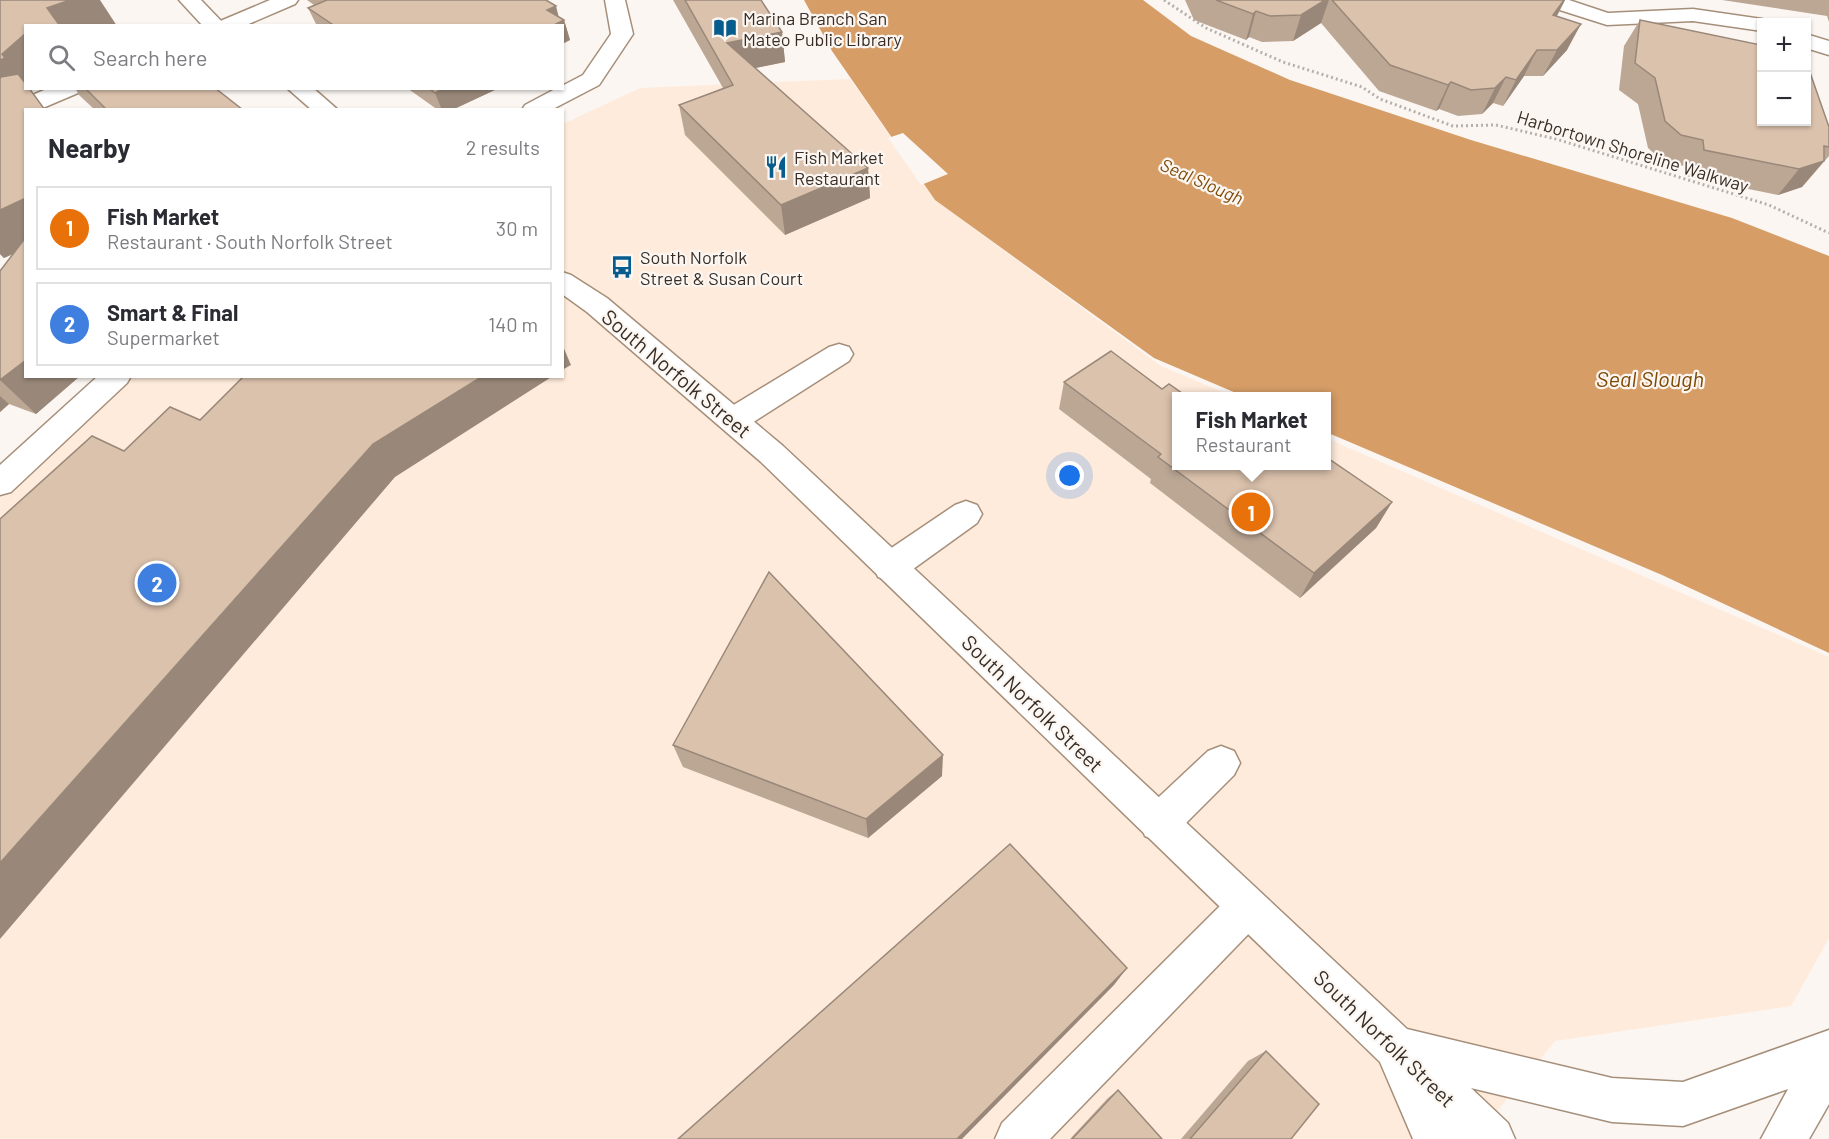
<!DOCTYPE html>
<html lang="en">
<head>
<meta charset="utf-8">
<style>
  body { margin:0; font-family:Barlow,sans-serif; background:#f2f2f3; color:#2b2b33 }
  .controls { position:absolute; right:18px; top:18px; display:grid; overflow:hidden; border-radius:0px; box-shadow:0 2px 4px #0004 }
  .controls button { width:54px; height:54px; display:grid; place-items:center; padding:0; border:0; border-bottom:2px solid #e1e1e2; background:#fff; color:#2b2b33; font:30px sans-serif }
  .you { position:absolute; left:1070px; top:476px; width:21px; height:21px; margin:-15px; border:4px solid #fff; border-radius:50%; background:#1a73e8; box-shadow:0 0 0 9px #1a73e833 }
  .badge { display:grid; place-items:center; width:39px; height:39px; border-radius:50%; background:#075c8e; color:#fff; font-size:20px; font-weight:700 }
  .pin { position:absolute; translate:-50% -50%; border:3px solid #fff; box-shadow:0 2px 6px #0006 }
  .popup { position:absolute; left:1172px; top:392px; width:159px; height:78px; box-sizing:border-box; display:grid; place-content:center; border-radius:0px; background:#fff; filter:drop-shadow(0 2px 4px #0005); font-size:20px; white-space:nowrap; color:#7c7c81 }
  .popup b { font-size:22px; color:#2b2b33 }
  .popup::after { content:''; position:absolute; left:50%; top:100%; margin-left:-12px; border:12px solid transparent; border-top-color:#fff }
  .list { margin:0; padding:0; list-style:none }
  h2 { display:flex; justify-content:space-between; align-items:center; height:78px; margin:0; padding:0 24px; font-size:26px }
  h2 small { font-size:20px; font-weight:400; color:#7c7c81 }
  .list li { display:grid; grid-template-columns:39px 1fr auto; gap:18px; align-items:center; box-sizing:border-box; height:84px; margin:0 12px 12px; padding:0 12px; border:2px solid #e1e1e2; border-radius:0px }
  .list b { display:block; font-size:22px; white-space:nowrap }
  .list p { margin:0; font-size:20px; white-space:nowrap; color:#7c7c81 }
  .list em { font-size:20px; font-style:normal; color:#7c7c81 }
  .icon { flex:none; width:33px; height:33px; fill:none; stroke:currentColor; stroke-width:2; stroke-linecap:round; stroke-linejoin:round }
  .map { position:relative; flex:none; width:1829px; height:1139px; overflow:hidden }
  .search { position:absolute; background:#fff; box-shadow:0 2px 4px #0004; left:24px; top:24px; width:540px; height:66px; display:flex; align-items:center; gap:15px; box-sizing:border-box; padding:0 21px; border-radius:0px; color:#7c7c81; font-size:22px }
  .panel { position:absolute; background:#fff; box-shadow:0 2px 4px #0004; left:24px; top:108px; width:540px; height:270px; border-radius:0px }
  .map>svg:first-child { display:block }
</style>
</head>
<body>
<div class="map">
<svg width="1829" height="1139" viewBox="0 0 1829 1139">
  <rect width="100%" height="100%" fill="#fbf6f2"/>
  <polygon fill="#ffebdb" points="850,79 935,200 1161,366 1232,396 1176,396 1176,466 1326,466 1326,438 1829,657 1829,938 1791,1006 1555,1041 1474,1139 0,1139 0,477 111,377 562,376 563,124 640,88"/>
  <polygon fill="#d69d67" points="804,0 1143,0 1191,36 1290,80 1471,140 1732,218 1829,256 1829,653 1662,575 1326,432 1326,396 1243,396 1154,358 935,200 832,51"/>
  <polygon fill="#fbf6f2" points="903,133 948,174 921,185 888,138"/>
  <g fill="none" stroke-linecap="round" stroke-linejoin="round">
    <g stroke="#a68f7a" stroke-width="3">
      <g id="minor">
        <polygon points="270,0 298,0 295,4 244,26 215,26 218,22"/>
        <polygon points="605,0 625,0 633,34 599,85 551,110 522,110 525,105 557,88 562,88 562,86 583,75 611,34"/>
        <polygon points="1538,0 1569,0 1608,13 1693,9 1762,19 1771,22 1762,22 1762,31 1693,21 1607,25 1541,4"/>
        <polygon points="1806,34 1829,41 1829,55 1806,48"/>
        <polygon points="49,88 81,88 78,93 38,110 26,110 26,115 0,124 0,109"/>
        <polygon points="839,344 849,347 853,354 849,361 744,428 733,431 722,428 718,420 722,412 829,347"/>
        <polygon points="98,376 131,376 127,383 11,492 0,495 0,465"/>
        <polygon points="966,501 977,505 982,514 977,523 902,577 890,581 878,577 874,567 878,557 955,505"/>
        <polygon points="1221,746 1234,751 1240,763 1234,775 1173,836 1159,842 1145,836 1140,823 1145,810 1208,751"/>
        <polygon points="1247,887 1261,893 1267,907 1261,921 1050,1139 995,1139 1002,1123 1233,893"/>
      </g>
    </g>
    <g stroke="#a68f7a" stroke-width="3">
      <g id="major">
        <polygon points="179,0 201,0 226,26 203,26"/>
        <polygon points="287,88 313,88 338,110 312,110"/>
        <polygon points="562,272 571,275 607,298 783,446 1407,1029 1612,1078 1683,1082 1829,1030 1829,1104 1809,1139 1761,1139 1788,1089 1683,1126 1612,1122 1471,1088 1508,1123 1515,1139 1413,1139 1380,1062 761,462 587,312 562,294"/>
      </g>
    </g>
    <polyline stroke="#b7b0aa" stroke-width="3" stroke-dasharray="2 3" stroke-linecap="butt" points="1164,0 1206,28 1283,62 1362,87 1380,99 1453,126 1496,125 1556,139 1769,205 1829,233"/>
    <use href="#minor" fill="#fff" fill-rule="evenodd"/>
    <use href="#major" fill="#fff" fill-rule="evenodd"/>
  </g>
  <g fill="#bca795">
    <polygon points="0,0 26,26 26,88 29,88 26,376 80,376 36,414 9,404 0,412 0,271 13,254 4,258 0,254"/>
    <polygon points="307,0 546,0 559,17 564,20 570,40 562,44 562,26 317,26 308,8 314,5"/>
    <polygon points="673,0 761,0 782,32 785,62 755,68 868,168 870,198 785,235 685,135 679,105 723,88"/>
    <polygon points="1185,0 1565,0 1557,16 1567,50 1543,76 1524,76 1503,106 1493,103 1482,114 1458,116 1439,109 1436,111 1379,91 1321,23 1293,41 1262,42 1249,37 1246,40 1194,20"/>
    <polygon points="1722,0 1829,0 1829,22 1827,16"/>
    <polygon points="1640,20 1829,127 1829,156 1802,187 1778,195 1685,176 1684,166 1663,161 1648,148 1638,104 1619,90 1624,46"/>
    <polygon points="75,88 215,88 243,110 95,110 79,95"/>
    <polygon points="407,88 499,88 452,110 438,110"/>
    <polygon points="1064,382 1176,465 1392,502 1376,528 1300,598 1150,483 1151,479 1059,409"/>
    <polygon points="673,745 942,776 868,838 683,767"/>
    <polygon points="1266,1051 1291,1139 1181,1139 1248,1061"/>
    <polygon points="1118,1090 1162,1139 1070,1139 1108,1098"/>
  </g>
  <g fill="#998879">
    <polygon points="70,0 100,0 117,26 59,26 47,8"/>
    <polygon points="1325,0 1329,0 1321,23 1293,41 1301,15"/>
    <polygon points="1564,0 1565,0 1554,21 1553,15"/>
    <polygon points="556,6 560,22 564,20 570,40 562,44 562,26 551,26 547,10"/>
    <polygon points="1256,11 1249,37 1246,40 1253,14"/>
    <polygon points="1581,24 1567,50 1543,76 1557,50"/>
    <polygon points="782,32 785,62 731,73 727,43"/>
    <polygon points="26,33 26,88 29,88 0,107 0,60 2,54"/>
    <polygon points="1537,50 1524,76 1503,106 1516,80"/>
    <polygon points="1506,77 1493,103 1482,114 1495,88"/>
    <polygon points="1451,82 1439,109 1436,111 1448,85"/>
    <polygon points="444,88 499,88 452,110 442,110 435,93"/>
    <polygon points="1824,161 1802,187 1778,195 1799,169"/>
    <polygon points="868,168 870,198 785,235 781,205"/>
    <polygon points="26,198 26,248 4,258 0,254 0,210"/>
    <polygon points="562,344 571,365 562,370"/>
    <polygon points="26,360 26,376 80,376 36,414 0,380"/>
    <polygon points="483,376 553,376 395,477 0,939 0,863 373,444"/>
    <polygon points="0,396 9,404 0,412"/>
    <polygon points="1392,502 1376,528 1300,598 1314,573"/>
    <polygon points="943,755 942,776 868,838 866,819"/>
    <polygon points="1127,968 1114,985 962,1139 957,1139"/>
  </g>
  <g fill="#dbc2ad" stroke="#998879" stroke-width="1.5">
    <polygon points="0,0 70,0 47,8 60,26 26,26 26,33 2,54 5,58 0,60"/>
    <polygon points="327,0 546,0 556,6 547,10 564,20 552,26 335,26 308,8"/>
    <polygon points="685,0 761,0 782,32 727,43 868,168 781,205 679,105 733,85"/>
    <polygon points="1216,0 1325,0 1301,15 1270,16 1256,11 1253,14"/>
    <polygon points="1332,0 1564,0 1553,15 1581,24 1557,50 1537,50 1516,80 1506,77 1495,88 1471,90 1451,82 1448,85 1390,65"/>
    <polygon points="1640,20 1761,45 1761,122 1806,122 1806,61 1829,127 1829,147 1824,146 1824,161 1799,169 1704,150 1703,140 1681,135 1665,121 1655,78 1635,63"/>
    <polygon points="18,74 26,84 26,88 29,88 45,110 26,110 26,198 0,210 0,79 1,77"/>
    <polygon points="85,88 215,88 243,110 107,110"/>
    <polygon points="429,88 444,88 435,93"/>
    <polygon points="26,237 26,360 0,380 0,271"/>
    <polygon points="1111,351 1162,389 1169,384 1186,396 1176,396 1176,465 1326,465 1326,457 1392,502 1314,573 1158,457 1161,454 1064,382"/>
    <polygon points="244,376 483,376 373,444 0,863 0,519 92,436 124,451 170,407 200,420"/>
    <polygon points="769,572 943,755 866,819 673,745"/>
    <polygon points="1010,844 1127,968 957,1139 678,1139"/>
    <polygon points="1266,1051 1319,1104 1291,1139 1190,1139"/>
    <polygon points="1118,1090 1162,1139 1072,1139"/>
  </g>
  <defs>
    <g id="library-bare" transform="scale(1.8)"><path d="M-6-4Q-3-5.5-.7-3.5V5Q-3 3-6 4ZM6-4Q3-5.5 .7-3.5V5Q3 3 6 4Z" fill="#075c8e" stroke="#fbf6f2" stroke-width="2.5" paint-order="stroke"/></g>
    <g id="restaurant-bare" transform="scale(1.8)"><path d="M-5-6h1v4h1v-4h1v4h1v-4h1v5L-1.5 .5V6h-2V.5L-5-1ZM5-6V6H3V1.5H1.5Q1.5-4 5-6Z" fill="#075c8e" stroke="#fbf6f2" stroke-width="2.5" paint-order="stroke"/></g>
    <g id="bus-bare" transform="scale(1.8)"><path d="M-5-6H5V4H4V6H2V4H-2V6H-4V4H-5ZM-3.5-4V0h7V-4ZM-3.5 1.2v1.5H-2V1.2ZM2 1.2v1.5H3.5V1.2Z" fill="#075c8e" stroke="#fbf6f2" stroke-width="2.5" paint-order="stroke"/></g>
  </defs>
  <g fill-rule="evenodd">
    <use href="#library-bare" x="725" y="28"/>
    <use href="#restaurant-bare" x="776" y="167"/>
    <use href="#bus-bare" x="622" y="267"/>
  </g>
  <g text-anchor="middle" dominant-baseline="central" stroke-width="4.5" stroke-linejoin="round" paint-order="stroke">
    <g font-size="18" fill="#372d25" stroke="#fbf6f2" text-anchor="start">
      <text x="743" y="18">Marina Branch San<tspan x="743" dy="21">Mateo Public Library</tspan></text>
      <text x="794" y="157">Fish Market<tspan x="794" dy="21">Restaurant</tspan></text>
      <text x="640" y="257">South Norfolk<tspan x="640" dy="21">Street &amp; Susan Court</tspan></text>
    </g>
    <g font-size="18" fill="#372d25" stroke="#fbf6f2">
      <text transform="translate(1633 151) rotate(17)">Harbortown Shoreline Walkway</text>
    </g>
    <g font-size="18" font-style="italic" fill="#7f4904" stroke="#fbf6f2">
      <text transform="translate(1202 181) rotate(24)">Seal Slough</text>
    </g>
    <g font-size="21" fill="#372d25" stroke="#fbf6f2">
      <text transform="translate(677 373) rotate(40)">South Norfolk Street</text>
      <text transform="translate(1033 703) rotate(44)">South Norfolk Street</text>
      <text transform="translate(1385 1038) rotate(44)">South Norfolk Street</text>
    </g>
    <g font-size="22" font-style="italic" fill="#7f4904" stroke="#fbf6f2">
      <text x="1650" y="378">Seal Slough</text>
    </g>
  </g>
</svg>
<div class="controls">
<button>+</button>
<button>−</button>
</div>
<div class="you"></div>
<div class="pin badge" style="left:1251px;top:512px;background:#e8710a">1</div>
<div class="popup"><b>Fish Market</b>Restaurant</div>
<div class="pin badge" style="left:157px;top:583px;background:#3f7fe0">2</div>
<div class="search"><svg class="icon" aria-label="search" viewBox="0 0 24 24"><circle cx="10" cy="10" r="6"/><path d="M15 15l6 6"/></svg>Search here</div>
<section class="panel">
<h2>Nearby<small>2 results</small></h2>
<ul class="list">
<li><span class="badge" style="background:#e8710a">1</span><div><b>Fish Market</b><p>Restaurant · South Norfolk Street</p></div><em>30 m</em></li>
<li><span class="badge" style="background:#3f7fe0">2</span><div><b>Smart &amp; Final</b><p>Supermarket</p></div><em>140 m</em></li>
</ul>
</section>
</div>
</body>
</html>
